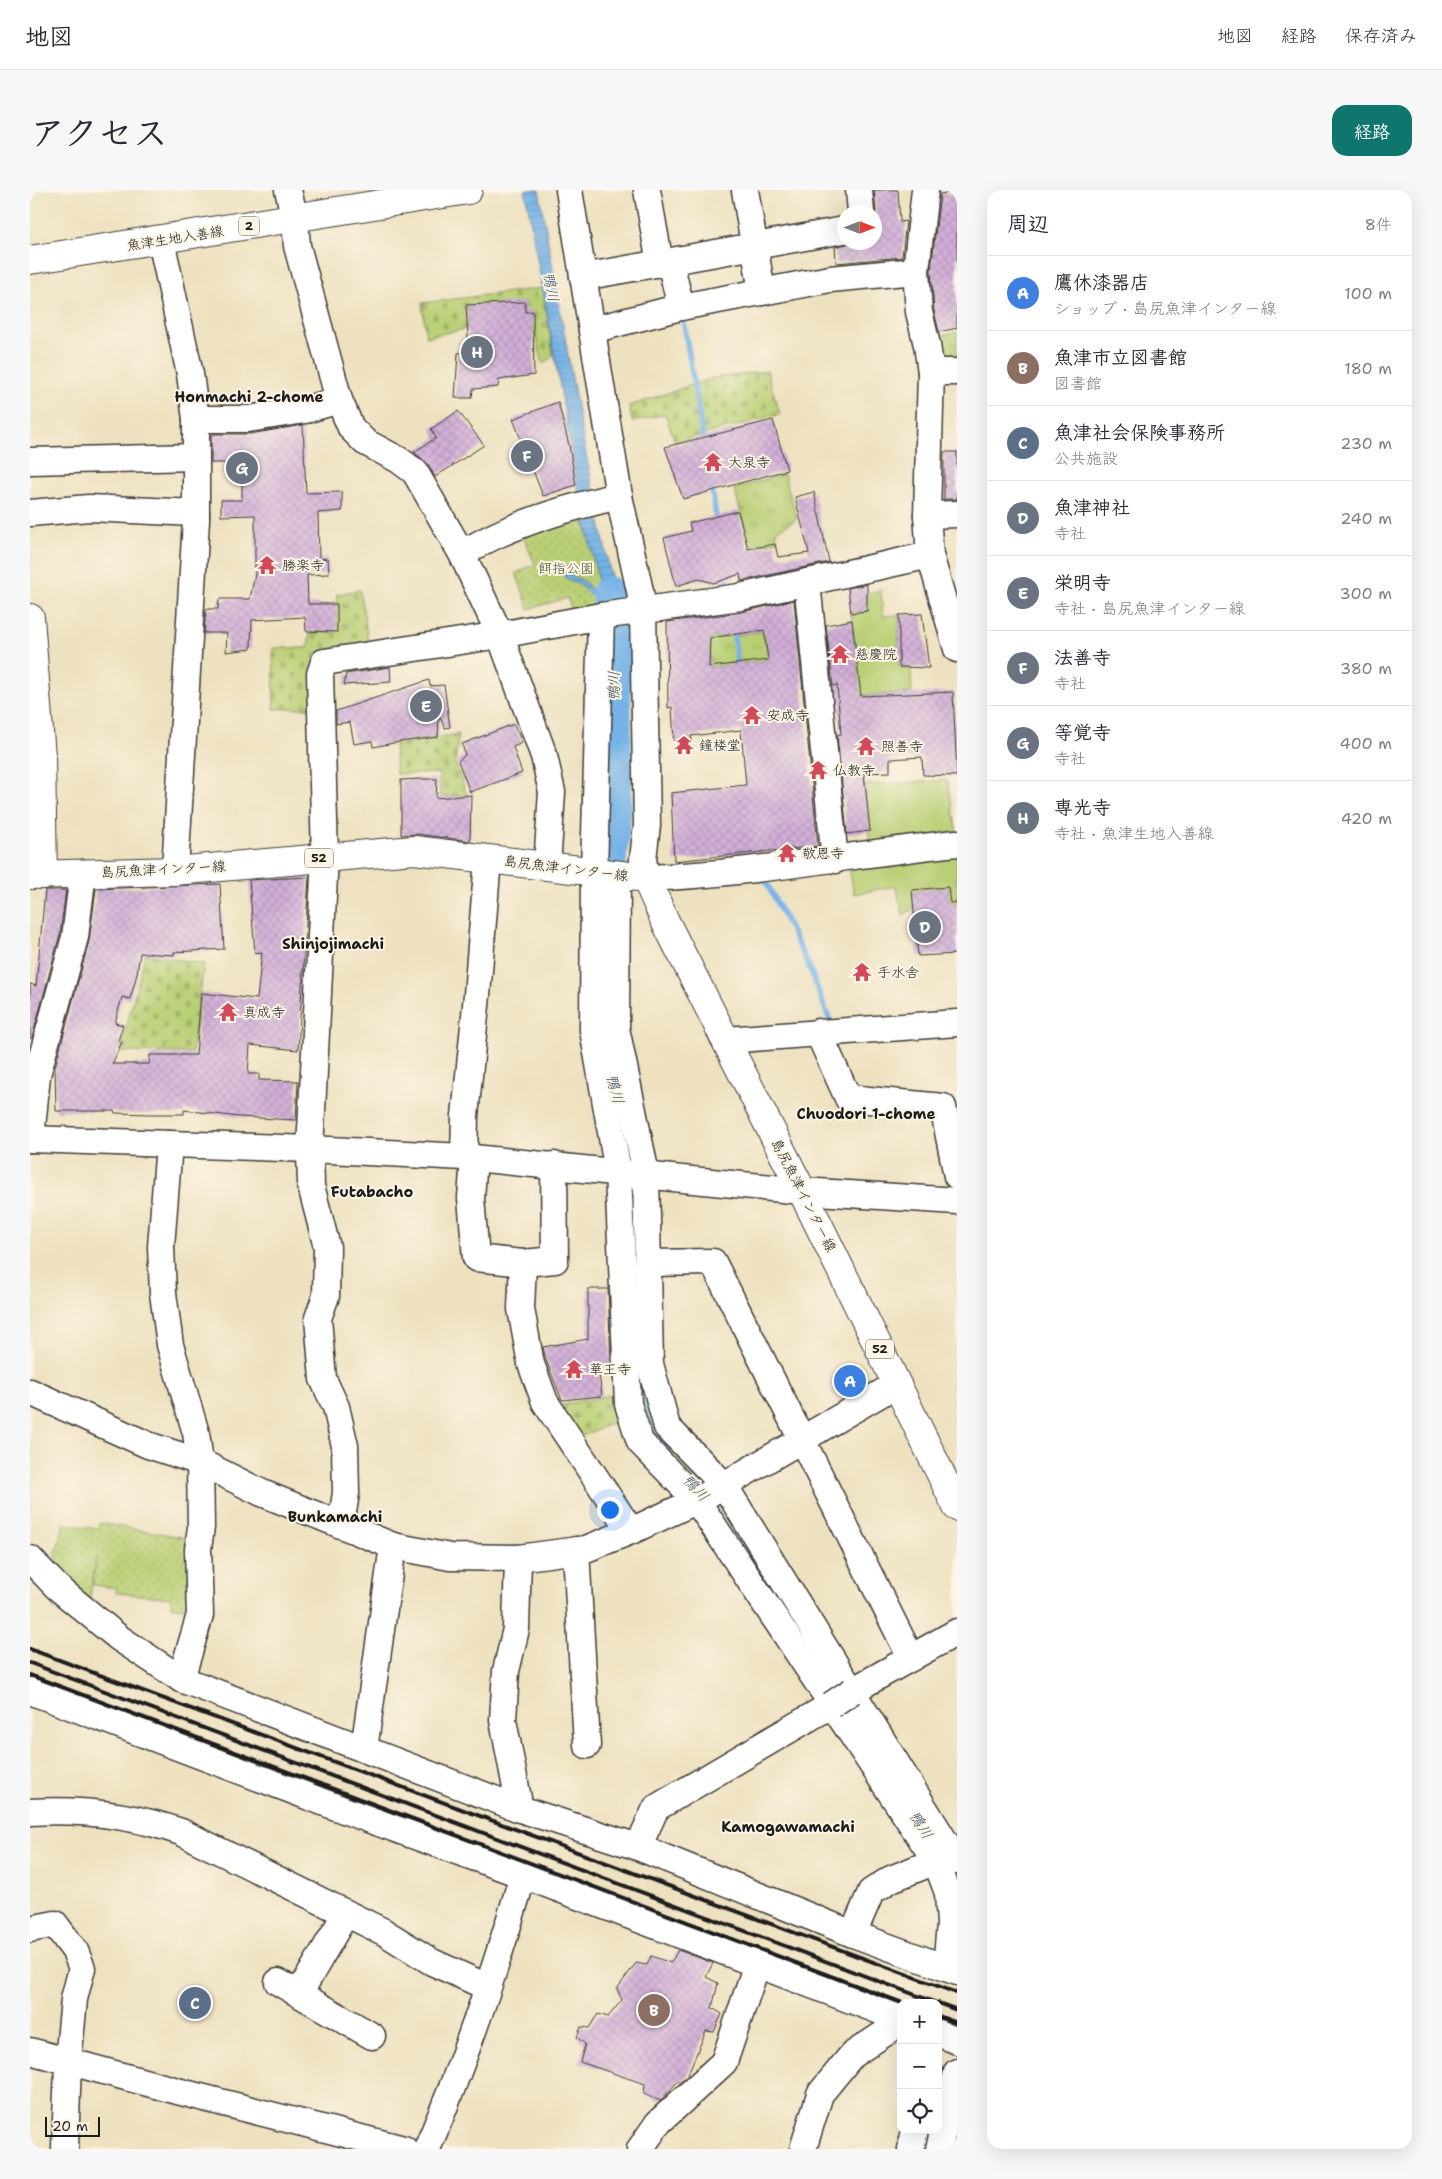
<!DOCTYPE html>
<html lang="ja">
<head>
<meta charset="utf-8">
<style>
  body { margin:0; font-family:"Shantell Sans","Klee One",sans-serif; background:#f7f7f7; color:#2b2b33 }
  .controls { position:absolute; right:15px; bottom:15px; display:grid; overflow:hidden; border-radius:10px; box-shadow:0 5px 20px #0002 }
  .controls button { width:45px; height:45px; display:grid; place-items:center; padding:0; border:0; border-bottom:1px solid #e1e1e2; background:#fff; color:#2b2b33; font:25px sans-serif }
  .compass { position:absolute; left:807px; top:15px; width:45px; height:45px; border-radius:50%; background:#fff; box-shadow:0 5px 20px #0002; rotate:90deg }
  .scale { position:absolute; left:15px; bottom:12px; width:55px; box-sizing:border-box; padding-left:5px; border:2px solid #1c1c1c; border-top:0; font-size:14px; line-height:18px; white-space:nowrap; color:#1c1c1c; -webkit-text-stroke:4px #fcf5e5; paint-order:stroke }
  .you { position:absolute; left:579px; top:1319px; width:18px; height:18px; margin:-12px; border:4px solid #fff; border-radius:50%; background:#1a73e8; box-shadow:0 0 0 8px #1a73e833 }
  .badge { display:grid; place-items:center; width:32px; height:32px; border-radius:50%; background:#0f766e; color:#fff; font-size:16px; font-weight:700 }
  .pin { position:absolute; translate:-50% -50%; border:2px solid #fff; box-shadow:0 1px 5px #0006 }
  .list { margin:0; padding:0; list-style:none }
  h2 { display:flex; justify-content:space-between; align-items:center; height:65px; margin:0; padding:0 20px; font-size:21px }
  h2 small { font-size:16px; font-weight:400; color:#7c7c81 }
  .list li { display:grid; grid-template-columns:32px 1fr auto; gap:15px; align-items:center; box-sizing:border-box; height:75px; padding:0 20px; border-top:1px solid #e1e1e2 }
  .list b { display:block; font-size:19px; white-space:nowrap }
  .list p { margin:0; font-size:16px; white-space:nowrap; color:#7c7c81 }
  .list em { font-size:16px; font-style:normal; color:#7c7c81 }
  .icon { flex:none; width:28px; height:28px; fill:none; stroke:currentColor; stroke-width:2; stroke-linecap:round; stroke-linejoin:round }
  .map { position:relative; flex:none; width:927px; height:1959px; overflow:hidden; border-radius:15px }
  header { display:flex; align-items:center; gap:30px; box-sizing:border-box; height:70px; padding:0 25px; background:#fff; border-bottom:1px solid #e1e1e2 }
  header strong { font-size:24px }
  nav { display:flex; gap:28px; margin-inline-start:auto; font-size:18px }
  .intro { display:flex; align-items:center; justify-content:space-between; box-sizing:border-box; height:120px; padding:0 30px }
  h1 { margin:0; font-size:35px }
  .button { padding:12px 22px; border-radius:15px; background:#0f766e; color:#fff; font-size:18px; font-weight:700 }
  main { display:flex; gap:30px; padding:0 30px }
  aside { flex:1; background:#fff; border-radius:15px; box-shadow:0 5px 20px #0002 }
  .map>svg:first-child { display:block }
</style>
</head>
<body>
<header>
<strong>地図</strong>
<nav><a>地図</a><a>経路</a><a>保存済み</a></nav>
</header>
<div class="intro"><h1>アクセス</h1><a class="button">経路</a></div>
<main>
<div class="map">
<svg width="927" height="1959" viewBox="0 0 927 1959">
  <defs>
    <pattern id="grass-tufts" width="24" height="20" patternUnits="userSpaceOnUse" patternTransform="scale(1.25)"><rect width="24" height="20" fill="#b9cf74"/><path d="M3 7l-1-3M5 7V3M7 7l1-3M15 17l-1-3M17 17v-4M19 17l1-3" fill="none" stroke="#9eb164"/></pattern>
    <pattern id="cemetery-stones" width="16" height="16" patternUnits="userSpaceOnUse" patternTransform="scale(1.25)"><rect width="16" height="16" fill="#b9cf74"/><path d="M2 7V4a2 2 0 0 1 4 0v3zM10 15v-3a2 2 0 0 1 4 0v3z" fill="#9eb164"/></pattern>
    <pattern id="park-dots" width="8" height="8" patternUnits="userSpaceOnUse" patternTransform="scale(1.25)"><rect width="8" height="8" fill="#b9cf74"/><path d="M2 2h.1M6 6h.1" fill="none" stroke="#9eb164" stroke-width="1.8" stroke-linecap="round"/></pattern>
    <pattern id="water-rules" width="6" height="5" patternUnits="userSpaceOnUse" patternTransform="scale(1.25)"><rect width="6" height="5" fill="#74b2e7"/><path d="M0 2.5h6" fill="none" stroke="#6498c6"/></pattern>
    <pattern id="building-cross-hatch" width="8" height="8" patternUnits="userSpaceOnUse" patternTransform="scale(1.25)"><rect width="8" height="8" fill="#d2afd8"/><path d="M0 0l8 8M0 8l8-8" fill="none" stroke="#b496b9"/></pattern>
  </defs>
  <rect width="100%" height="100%" fill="#fcf5e5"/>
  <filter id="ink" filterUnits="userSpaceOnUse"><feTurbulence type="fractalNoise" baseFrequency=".02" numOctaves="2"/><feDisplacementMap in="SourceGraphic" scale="10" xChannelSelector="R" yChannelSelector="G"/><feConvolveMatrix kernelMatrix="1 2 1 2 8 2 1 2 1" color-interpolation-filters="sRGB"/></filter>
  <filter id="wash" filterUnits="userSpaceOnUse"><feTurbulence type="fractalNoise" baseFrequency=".0096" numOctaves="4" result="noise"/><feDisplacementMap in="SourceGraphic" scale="20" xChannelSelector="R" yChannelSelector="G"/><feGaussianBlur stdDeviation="1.12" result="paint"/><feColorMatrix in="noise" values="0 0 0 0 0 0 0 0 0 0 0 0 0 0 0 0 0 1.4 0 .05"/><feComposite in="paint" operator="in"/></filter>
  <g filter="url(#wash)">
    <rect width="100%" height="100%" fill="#eee1c0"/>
    <g fill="url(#grass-tufts)" stroke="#6a7648">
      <polygon points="754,284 767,329 746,341 747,351 721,356 704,299"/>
      <polygon points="734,441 738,470 679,477 680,448"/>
    </g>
    <g fill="url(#cemetery-stones)" stroke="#6a7648">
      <polygon points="513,98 523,166 513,174 500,126 396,147 392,113"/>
      <polygon points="737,181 750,224 645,252 635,224 602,232 599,216 683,188"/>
      <polygon points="330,400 339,456 286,466 285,518 244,519 243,458 278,458 280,443 306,442 307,404"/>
      <polygon points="429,544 425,572 437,606 410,606 409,583 366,584 364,555"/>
      <polygon points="115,764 174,774 162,863 90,862"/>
      <polygon points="589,1203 595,1228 544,1249 523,1217"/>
    </g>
    <g fill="url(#park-dots)" stroke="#6a7648">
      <polygon points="927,142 927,172 910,172 906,147"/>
      <polygon points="552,323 576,413 543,423 537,408 499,419 486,383 505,374 492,344"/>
      <polygon points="70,1333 169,1350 170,1419 141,1417 141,1408 86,1403 86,1398 63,1395 66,1367 58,1422 19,1388 34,1334 69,1339"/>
    </g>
    <g fill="#b9cf74" stroke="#6a7648">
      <polygon points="851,400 853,426 869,425 869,477 881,478 882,503 798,507 797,497 829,492 821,423 837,421 837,403"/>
      <polygon points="917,590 927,642 840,655 835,595"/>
      <polygon points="927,664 927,712 920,713 918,697 873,725 866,696 824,704 819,677"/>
    </g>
    <polygon fill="url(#water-rules)" stroke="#486782" points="495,0 509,0 552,244 586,411 586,457 576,421 550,395 535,388 532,378 537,377 541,386 554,391 573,413 548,298"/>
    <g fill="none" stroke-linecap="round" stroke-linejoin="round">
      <g stroke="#74b2e7" stroke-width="5.5">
        <polyline points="652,122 674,254"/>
        <polyline points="681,295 687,333"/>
        <polyline points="695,381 699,402"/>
        <polyline points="703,438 708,481"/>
        <polyline points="733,686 778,774 802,836"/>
      </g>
      <g stroke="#74b2e7" stroke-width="34">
        <polyline points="575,717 585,616 584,453 578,403"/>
        <polyline points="606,1158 613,1223 627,1257"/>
        <polyline points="908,1899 910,1890"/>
        <polyline points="894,1959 898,1940"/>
      </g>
    </g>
    <g id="blocks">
      <g fill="url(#building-cross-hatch)" fill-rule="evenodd">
        <polygon points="844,0 868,0 870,32 876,31 872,67 806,73 805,57 822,52 844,52 846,21"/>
        <polygon points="927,2 927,138 909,142 904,120 901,81 910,4"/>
        <polygon points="495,112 495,122 503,121 504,185 469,190 468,197 443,199 442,208 425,208 428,163 439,162 436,115"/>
        <polygon points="528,212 539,255 546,295 513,306 483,229"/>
        <polygon points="428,221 454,255 405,287 398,274 384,262 406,248 401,239"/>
        <polygon points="743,230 757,280 653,309 635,257"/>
        <polygon points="273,235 276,303 312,302 312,321 288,323 289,369 298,368 299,384 277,385 278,414 307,414 307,442 276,441 275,427 222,430 221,459 196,462 197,443 174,443 176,419 188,419 189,409 220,409 225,384 225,325 191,326 191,310 212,310 212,276 206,276 206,273 181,273 181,244 220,244"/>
        <rect x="914" y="262" width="13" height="47"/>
        <polygon points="784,302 799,372 711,391 710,384 684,393 669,389 646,396 634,348 661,341 659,333 708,321 718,359 745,354 748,367 779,363 765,307"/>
        <polygon points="837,394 837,421 821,423 818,398"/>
        <path d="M764,410L788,656L644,671L641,603L716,595L711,540L661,546L662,551L644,552L642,517L638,518L637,432L712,422ZM734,440L738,470L679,477L680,448Z"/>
        <polygon points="892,424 899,478 869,477 869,425"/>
        <polygon points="822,430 831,506 923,502 927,586 893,585 892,567 860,569 860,582 834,583 840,641 817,644 807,545 811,544 807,495 803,496 796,435"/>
        <polygon points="360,477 361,492 314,495 316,484"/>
        <polygon points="399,490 400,496 414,495 420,537 415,538 409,525 408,547 369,552 343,557 342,551 324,554 320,532 306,534 306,521"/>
        <polygon points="484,534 492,553 483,557 492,583 440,602 428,571 435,565 432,554"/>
        <polygon points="390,589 407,589 406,608 441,605 440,651 386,644 371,645 371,590"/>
        <polygon points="279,687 268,860 220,855 218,884 229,884 229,890 268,891 266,930 209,927 154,920 154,924 119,924 85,923 84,921 26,921 25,877 59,751 66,699 190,694 194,759 144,762 144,765 110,763 107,784 100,809 92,807 85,833 93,835 88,851 92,852 82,874 119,874 120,865 166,865 171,803 227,809 232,762 225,763 219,690"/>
        <polygon points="918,697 920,713 927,712 927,764 888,766 882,700"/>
        <polygon points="15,700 36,700 30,744 2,848 0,848 0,794 6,796"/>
        <polygon points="558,1099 578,1099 581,1174 568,1177 572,1206 532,1210 516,1170 513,1157 558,1149"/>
        <polygon points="648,1760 683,1773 676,1787 688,1793 682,1818 692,1824 684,1842 676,1841 657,1886 651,1891 648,1891 630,1911 614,1903 615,1894 550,1872 555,1854 547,1847 551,1837 559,1838 568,1824 578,1827 592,1810 587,1799 606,1773 617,1775 621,1766 641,1773"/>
      </g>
    </g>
  </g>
  <g filter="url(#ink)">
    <use href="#blocks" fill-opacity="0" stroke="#3c3a35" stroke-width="1"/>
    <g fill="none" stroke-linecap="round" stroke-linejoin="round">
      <g stroke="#3c3a35" stroke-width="29">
        <g id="minor">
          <polyline points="258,0 265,29 267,56 309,210 321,238 335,252 369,270 385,282 432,364 470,445 514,566 522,602 517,676"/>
          <path d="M539,0L589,306L610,401L613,421L617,635L613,669L616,688C721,684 823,664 927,653"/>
          <polyline points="617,0 630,74"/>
          <polyline points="715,0 732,102"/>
          <polyline points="829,0 831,22"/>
          <polyline points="895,0 886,81 889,122 897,155 901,182 897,325 900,365 927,459"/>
          <polyline points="131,50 160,184 166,229 166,330 145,681"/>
          <polyline points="640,72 651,117"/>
          <polyline points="553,87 814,40"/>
          <polyline points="562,140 651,117 800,89 886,81"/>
          <polyline points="901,182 927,182"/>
          <polyline points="166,229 218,229 275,220 309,210"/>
          <polyline points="0,271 165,267"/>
          <polyline points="0,323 59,318 166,323"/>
          <polyline points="897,325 927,324"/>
          <path d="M432,364C475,336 540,317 589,306"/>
          <polyline points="777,392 805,670"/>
          <polyline points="571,426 564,682 563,840 588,982 598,1214 610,1252 667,1311 906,1671 918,1703 920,1734 916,1778"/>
          <polyline points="587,685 586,838 616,984 620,1174 637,1237 694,1295 927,1671"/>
          <polyline points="788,842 818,908 913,917 927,986"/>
          <polyline points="695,850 927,833"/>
          <polyline points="0,949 280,959 434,967 772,1001 927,1011"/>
          <polyline points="1,949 7,885 45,747 53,683"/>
          <polyline points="139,954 131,1057 133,1103 140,1155 166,1243 170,1272 171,1337 168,1359 170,1425 151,1489"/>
          <polyline points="434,967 435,926 447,805 458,669"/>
          <polyline points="444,968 441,1008 446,1068 493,1073 491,1119 501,1174 515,1212 601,1341"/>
          <polyline points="493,1073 525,1070 524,975"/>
          <polyline points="618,1073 683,1072 881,1468"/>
          <polyline points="0,1202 118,1255 170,1272 232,1303 363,1356 420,1367 488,1368 556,1359 601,1341 670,1309 867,1194"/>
          <polyline points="311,1335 316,1303 315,1256 306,1217 293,1189 288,1128 296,1106 297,1057 281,996 280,959 295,667 290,484 294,472 470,445 571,426 710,407 900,365"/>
          <polyline points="546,1360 557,1555"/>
          <polyline points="488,1368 486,1439 476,1481 473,1530 490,1619"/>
          <polyline points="0,1369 27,1397 89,1448 151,1489 490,1619 608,1657 823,1744 927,1782"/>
          <polyline points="0,1501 327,1625 493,1685 871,1829"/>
          <polyline points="822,1501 927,1442"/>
          <polyline points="334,1559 363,1356"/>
          <path d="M0,1622C52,1619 102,1625 151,1642L354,1742L402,1772L457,1797"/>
          <polyline points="608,1657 626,1618 801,1515"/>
          <polyline points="0,1739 25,1734 45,1761 52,1778 44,1809 38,1872 35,1959"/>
          <polyline points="823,1744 841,1702 861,1689 906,1671 921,1661"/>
          <polyline points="248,1792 269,1804 316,1723"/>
          <polyline points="269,1804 342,1846"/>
          <polyline points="908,1843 927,1851"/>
          <polyline points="0,1861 151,1902 374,1959"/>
          <path d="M397,1959C435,1870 466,1778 493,1685"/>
          <polyline points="610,1959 628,1933 694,1872 727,1774"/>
          <polyline points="773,1959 790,1904 822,1865 858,1841 866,1827"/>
          <polyline points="881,1959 885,1940"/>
          <polyline points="909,1959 927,1882"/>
        </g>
      </g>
      <g stroke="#3c3a35" stroke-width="30">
        <g id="major">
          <polyline points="0,70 438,0"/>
          <polyline points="0,428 11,566 13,685"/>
          <polyline points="0,685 145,681 384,660 616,688 635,731 772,1001 927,1317"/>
        </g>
      </g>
      <use href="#minor" stroke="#fff" stroke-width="26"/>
      <use href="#major" stroke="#fff" stroke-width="28"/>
      <g stroke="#1c1c1c" stroke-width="4">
        <polyline points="0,1459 927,1803"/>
        <polyline points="0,1473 907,1813"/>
        <polyline points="0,1485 873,1813"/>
        <polyline points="908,1813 927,1820"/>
        <polyline points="908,1826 927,1833"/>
      </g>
      <g stroke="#3c3a35" stroke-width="29" stroke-linecap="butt">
        <polyline id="minor-bridge" points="801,1515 822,1501"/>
      </g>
      <use href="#minor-bridge" stroke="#fff" stroke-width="26"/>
    </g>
  </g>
  <defs>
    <g id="temple-bare" transform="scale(1.5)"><path d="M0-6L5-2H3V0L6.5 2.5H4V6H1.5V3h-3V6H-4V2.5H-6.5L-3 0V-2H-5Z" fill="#d1495b" stroke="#fcf5e5" stroke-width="2.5" paint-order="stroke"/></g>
  </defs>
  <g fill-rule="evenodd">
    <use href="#temple-bare" x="683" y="272"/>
    <use href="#temple-bare" x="237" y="375"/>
    <use href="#temple-bare" x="810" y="464"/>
    <use href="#temple-bare" x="722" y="525"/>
    <use href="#temple-bare" x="654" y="555"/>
    <use href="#temple-bare" x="836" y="556"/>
    <use href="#temple-bare" x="788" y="580"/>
    <use href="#temple-bare" x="757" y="663"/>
    <use href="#temple-bare" x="832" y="782"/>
    <use href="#temple-bare" x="198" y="822"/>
    <use href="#temple-bare" x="544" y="1179"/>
  </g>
  <g text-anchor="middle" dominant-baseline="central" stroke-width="4" stroke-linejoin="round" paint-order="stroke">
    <g fill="#fcf5e5" stroke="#5f5d58" stroke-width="1">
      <rect x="209" y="26.5" width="20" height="19" rx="4"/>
      <rect x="275" y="658.5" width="28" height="19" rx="4"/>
      <rect x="836" y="1149.5" width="28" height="19" rx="4"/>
    </g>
    <g font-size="12" font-weight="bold" fill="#1c1c1c">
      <text x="219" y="36">2</text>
      <text x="289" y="668">52</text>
      <text x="850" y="1159">52</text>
    </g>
    <g font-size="14" fill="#1c1c1c" stroke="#fcf5e5">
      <text transform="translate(145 48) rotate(-9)">魚津生地入善線</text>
      <text transform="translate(536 678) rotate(7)">島尻魚津インター線</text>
      <text transform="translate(133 679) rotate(-3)">島尻魚津インター線</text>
      <text transform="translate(774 1005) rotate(63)">島尻魚津インター線</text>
    </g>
    <g font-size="14" fill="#1c1c1c" stroke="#fcf5e5" text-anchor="start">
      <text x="698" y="272">大泉寺</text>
      <text x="252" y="375">勝楽寺</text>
      <text x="825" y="464">慈慶院</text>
      <text x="737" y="525">安成寺</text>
      <text x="669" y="555">鐘楼堂</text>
      <text x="851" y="556">照善寺</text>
      <text x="803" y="580">仏教寺</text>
      <text x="772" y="663">敬恩寺</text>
      <text x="847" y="782">手水舎</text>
      <text x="213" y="822">真成寺</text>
      <text x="559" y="1179">華王寺</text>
    </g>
    <g font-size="14" fill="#535b3b" stroke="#fcf5e5">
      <text x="536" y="378">餌指公園</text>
    </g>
    <g font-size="15" font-style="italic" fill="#3f586d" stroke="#fcf5e5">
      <text transform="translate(521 97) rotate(79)">鴨川</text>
      <text transform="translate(584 496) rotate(-90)">鴨川</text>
      <text transform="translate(585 899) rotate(76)">鴨川</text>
      <text transform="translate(666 1298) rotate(47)">鴨川</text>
      <text transform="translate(891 1635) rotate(57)">鴨川</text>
    </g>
    <g font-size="15" font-weight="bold" fill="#1c1c1c" stroke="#fcf5e5">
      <text x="219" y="207">Honmachi 2-chome</text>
      <text x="303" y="754">Shinjojimachi</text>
      <text x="836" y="924">Chuodori 1-chome</text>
      <text x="342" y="1002">Futabacho</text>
      <text x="305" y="1327">Bunkamachi</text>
      <text x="758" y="1637">Kamogawamachi</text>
    </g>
  </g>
</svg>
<div class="controls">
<button>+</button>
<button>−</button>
<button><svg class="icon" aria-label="locate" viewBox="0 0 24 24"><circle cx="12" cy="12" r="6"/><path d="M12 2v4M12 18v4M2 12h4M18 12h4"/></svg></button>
</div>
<svg class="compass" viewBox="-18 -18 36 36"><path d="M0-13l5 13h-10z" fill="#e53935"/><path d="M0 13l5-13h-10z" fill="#7c7c81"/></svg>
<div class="scale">20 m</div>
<div class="you"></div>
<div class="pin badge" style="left:820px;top:1191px;background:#3f7fe0">A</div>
<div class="pin badge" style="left:624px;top:1820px;background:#8d6e63">B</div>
<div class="pin badge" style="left:165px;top:1813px;background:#5c6f8a">C</div>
<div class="pin badge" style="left:895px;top:737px;background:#6b7280">D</div>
<div class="pin badge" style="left:396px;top:516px;background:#6b7280">E</div>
<div class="pin badge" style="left:497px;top:266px;background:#6b7280">F</div>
<div class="pin badge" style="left:212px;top:278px;background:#6b7280">G</div>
<div class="pin badge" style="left:447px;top:162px;background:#6b7280">H</div>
</div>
<aside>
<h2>周辺<small>8件</small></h2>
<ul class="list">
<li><span class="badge" style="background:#3f7fe0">A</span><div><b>鷹休漆器店</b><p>ショップ · 島尻魚津インター線</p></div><em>100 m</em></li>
<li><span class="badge" style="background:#8d6e63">B</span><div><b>魚津市立図書館</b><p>図書館</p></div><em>180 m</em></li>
<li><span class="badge" style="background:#5c6f8a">C</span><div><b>魚津社会保険事務所</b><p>公共施設</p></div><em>230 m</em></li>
<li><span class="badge" style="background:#6b7280">D</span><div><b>魚津神社</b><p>寺社</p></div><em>240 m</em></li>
<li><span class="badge" style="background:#6b7280">E</span><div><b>栄明寺</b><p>寺社 · 島尻魚津インター線</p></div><em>300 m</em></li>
<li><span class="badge" style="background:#6b7280">F</span><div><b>法善寺</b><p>寺社</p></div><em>380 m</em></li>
<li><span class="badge" style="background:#6b7280">G</span><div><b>等覚寺</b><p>寺社</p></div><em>400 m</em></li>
<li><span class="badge" style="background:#6b7280">H</span><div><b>専光寺</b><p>寺社 · 魚津生地入善線</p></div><em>420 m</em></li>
</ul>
</aside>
</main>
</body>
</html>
